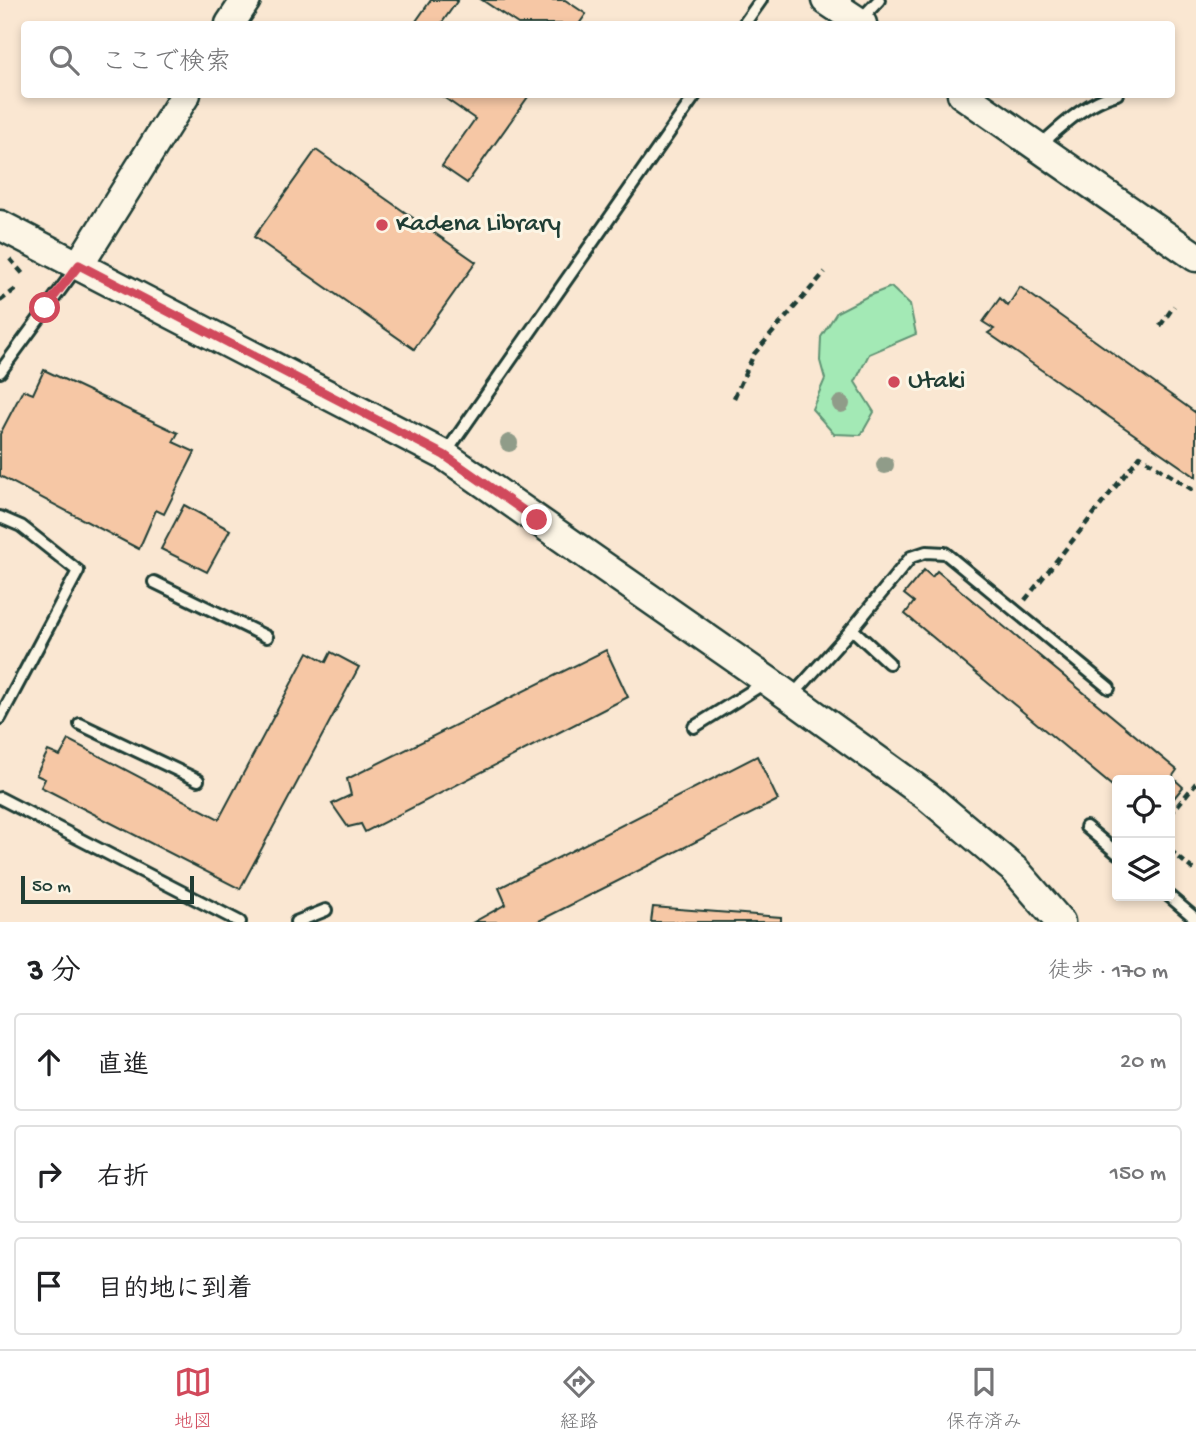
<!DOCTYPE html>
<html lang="ja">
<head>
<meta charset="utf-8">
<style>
  body { margin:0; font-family:"Gochi Hand","Klee One",sans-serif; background:#f2f2f2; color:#202124 }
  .controls { position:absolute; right:21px; bottom:21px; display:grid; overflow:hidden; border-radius:7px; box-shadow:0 4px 10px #0003 }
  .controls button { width:63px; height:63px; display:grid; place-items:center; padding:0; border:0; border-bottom:2px solid #e0e0e0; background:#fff; color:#202124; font:35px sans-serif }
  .scale { position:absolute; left:21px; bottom:18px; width:173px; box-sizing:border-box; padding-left:7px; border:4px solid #1f3d34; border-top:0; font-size:19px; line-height:24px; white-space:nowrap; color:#1f3d34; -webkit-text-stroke:5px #fcf5e5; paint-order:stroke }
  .stop { position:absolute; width:21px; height:21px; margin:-16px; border:5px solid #d1495b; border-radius:50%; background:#fff }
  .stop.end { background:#d1495b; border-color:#fff; box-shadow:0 2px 7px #0008 }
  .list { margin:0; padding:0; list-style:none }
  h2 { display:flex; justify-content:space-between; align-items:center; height:91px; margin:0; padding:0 28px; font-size:30px }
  h2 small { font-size:23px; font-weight:400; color:#757577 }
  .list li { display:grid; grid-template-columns:46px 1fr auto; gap:21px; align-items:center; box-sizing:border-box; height:98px; margin:0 14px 14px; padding:0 14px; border:2px solid #e0e0e0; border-radius:7px }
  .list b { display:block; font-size:26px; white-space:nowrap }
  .list em { font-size:23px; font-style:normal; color:#757577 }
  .icon { flex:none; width:38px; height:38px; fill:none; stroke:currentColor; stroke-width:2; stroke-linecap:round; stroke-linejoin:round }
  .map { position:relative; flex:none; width:1196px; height:922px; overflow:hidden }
  .search { position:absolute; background:#fff; box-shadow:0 4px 10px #0003; left:21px; right:21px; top:21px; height:77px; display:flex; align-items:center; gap:18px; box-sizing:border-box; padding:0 24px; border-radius:7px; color:#757577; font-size:26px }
  .sheet { height:427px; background:#fff }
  nav { display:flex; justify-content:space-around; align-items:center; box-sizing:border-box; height:98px; border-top:2px solid #e0e0e0; background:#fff; font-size:19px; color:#757577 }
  nav a { display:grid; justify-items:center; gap:4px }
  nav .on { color:#d1495b }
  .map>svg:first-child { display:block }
</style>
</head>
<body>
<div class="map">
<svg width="1196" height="922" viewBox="0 0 1196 922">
  <rect width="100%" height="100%" fill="#fae7d2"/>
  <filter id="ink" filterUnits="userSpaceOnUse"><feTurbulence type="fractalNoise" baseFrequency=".0143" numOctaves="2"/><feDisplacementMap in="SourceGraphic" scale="14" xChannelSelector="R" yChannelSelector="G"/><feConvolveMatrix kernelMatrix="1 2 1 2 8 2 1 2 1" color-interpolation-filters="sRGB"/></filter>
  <g filter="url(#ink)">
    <polygon fill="#a3e9b5" stroke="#619374" stroke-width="2" points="891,287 910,305 916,334 869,354 855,382 874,412 861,435 834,434 812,409 825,379 820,361 821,337 837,312 868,296"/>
    <g fill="#f6c7a5" stroke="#1f3d34" stroke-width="2">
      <polygon points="431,0 458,0 441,24 414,24"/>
      <polygon points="482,0 565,0 586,14 579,24 518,24"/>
      <polygon points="439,94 530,94 467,183 442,166 475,119"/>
      <polygon points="316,150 476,262 414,349 254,237"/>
      <polygon points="1020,287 1196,413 1196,477 988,333 994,329 983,322 1000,298 1008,306"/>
      <polygon points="44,370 178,433 173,442 195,452 164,514 156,510 139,549 0,476 0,434 23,390 33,394"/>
      <polygon points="184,505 230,530 207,572 161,549"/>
      <polygon points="924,570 932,577 937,571 1177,770 1172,777 1183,787 1170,803 1170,780 1117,780 1117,790 905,614 914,602 904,594"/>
      <polygon points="606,650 628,697 365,832 361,824 348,827 332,804 351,795 347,779"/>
      <polygon points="308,652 326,662 331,652 359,667 240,889 41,787 45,779 36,775 48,751 60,756 69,740 219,819"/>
      <polygon points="757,756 778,800 537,922 474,922 506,904 499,888"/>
      <polygon points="653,907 781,917 781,922 651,922"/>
    </g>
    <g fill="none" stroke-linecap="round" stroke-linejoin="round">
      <g stroke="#1f3d34" stroke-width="16">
        <g id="service">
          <polyline points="860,20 879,0"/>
          <polyline points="744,24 761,0"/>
          <path d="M1040,145C1064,124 1085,103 1117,94"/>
          <polyline points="0,372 77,267"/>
          <polyline points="445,454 696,94"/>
          <polyline points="0,517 21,526 78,571 0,718"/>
          <polyline points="154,582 267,637"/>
          <polyline points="852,629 889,663"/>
          <polyline points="791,697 852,629 911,557 926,552 945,553 1109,688"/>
          <polyline points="80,724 198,780"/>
          <polyline points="694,727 766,682"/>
          <polyline points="0,798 240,922"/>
          <polyline points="1086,827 1117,853"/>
          <polyline points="1169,896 1196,919"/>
          <polyline points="296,922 326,910"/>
        </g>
      </g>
      <g stroke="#1f3d34" stroke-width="33">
        <g id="tertiary">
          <polyline points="826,0 862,24"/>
          <polyline points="230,24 246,0"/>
          <polyline points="962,94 1196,257"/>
          <polyline points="0,225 444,455 768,681 927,796 1016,871 1060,922"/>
          <polyline points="79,265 186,94"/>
        </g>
      </g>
      <g stroke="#1f3d34" stroke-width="4.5" stroke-dasharray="7 5" stroke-linecap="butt">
        <polyline points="10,259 23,274"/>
        <polyline points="0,301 16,289"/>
        <polyline points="1160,326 1174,306"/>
        <polyline points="734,398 754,354 825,272"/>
        <polyline points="1025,600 1140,456 1196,492"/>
        <polyline points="1170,815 1196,783"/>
        <polyline points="1170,850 1196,872"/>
      </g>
      <use href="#service" stroke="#fcf5e5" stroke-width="10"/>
      <use href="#tertiary" stroke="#fcf5e5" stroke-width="28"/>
    </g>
    <g fill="#909c89">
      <circle cx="841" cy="404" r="9"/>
      <circle cx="509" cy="443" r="9"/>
      <circle cx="885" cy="465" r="9"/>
    </g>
  </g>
  <g fill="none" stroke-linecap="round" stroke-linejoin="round" filter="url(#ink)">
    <polyline stroke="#d1495b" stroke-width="9" points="45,308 79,265 444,455 537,520"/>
  </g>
  <g fill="#d1495b" stroke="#fcf5e5" stroke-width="2.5">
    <circle cx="382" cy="225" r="7"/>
    <circle cx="894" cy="382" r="7"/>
  </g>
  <g text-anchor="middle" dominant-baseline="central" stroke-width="6" stroke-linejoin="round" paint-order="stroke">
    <g font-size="26" fill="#1f3d34" stroke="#fcf5e5" text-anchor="start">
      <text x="396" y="225">Kadena Library</text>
      <text x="908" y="382">Utaki</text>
    </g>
  </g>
</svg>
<div class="controls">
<button><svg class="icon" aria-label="locate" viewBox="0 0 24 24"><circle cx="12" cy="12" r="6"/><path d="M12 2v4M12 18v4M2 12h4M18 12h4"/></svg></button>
<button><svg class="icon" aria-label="layers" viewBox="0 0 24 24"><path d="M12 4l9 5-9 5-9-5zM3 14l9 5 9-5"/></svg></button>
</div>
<div class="scale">50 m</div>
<div class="stop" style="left:45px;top:308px"></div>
<div class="stop end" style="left:537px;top:520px"></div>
<div class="search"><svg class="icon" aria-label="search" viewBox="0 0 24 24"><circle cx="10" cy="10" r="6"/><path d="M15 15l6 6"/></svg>ここで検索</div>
</div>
<section class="sheet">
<h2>3 分<small>徒歩 · 170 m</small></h2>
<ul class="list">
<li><svg class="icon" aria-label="ahead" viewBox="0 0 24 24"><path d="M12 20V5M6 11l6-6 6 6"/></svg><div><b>直進</b></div><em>20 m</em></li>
<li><svg class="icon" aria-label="right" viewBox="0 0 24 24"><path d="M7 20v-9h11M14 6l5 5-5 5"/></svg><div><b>右折</b></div><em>150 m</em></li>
<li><svg class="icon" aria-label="arrive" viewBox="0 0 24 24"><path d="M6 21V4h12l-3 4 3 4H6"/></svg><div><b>目的地に到着</b></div></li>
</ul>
</section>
<nav>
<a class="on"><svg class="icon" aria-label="map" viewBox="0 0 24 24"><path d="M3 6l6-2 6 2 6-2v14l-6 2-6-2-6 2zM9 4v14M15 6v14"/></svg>地図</a>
<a><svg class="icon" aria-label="directions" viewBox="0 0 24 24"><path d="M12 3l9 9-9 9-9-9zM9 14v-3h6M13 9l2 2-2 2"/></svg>経路</a>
<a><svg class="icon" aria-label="saved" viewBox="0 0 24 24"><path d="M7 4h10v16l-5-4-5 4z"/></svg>保存済み</a>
</nav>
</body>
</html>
